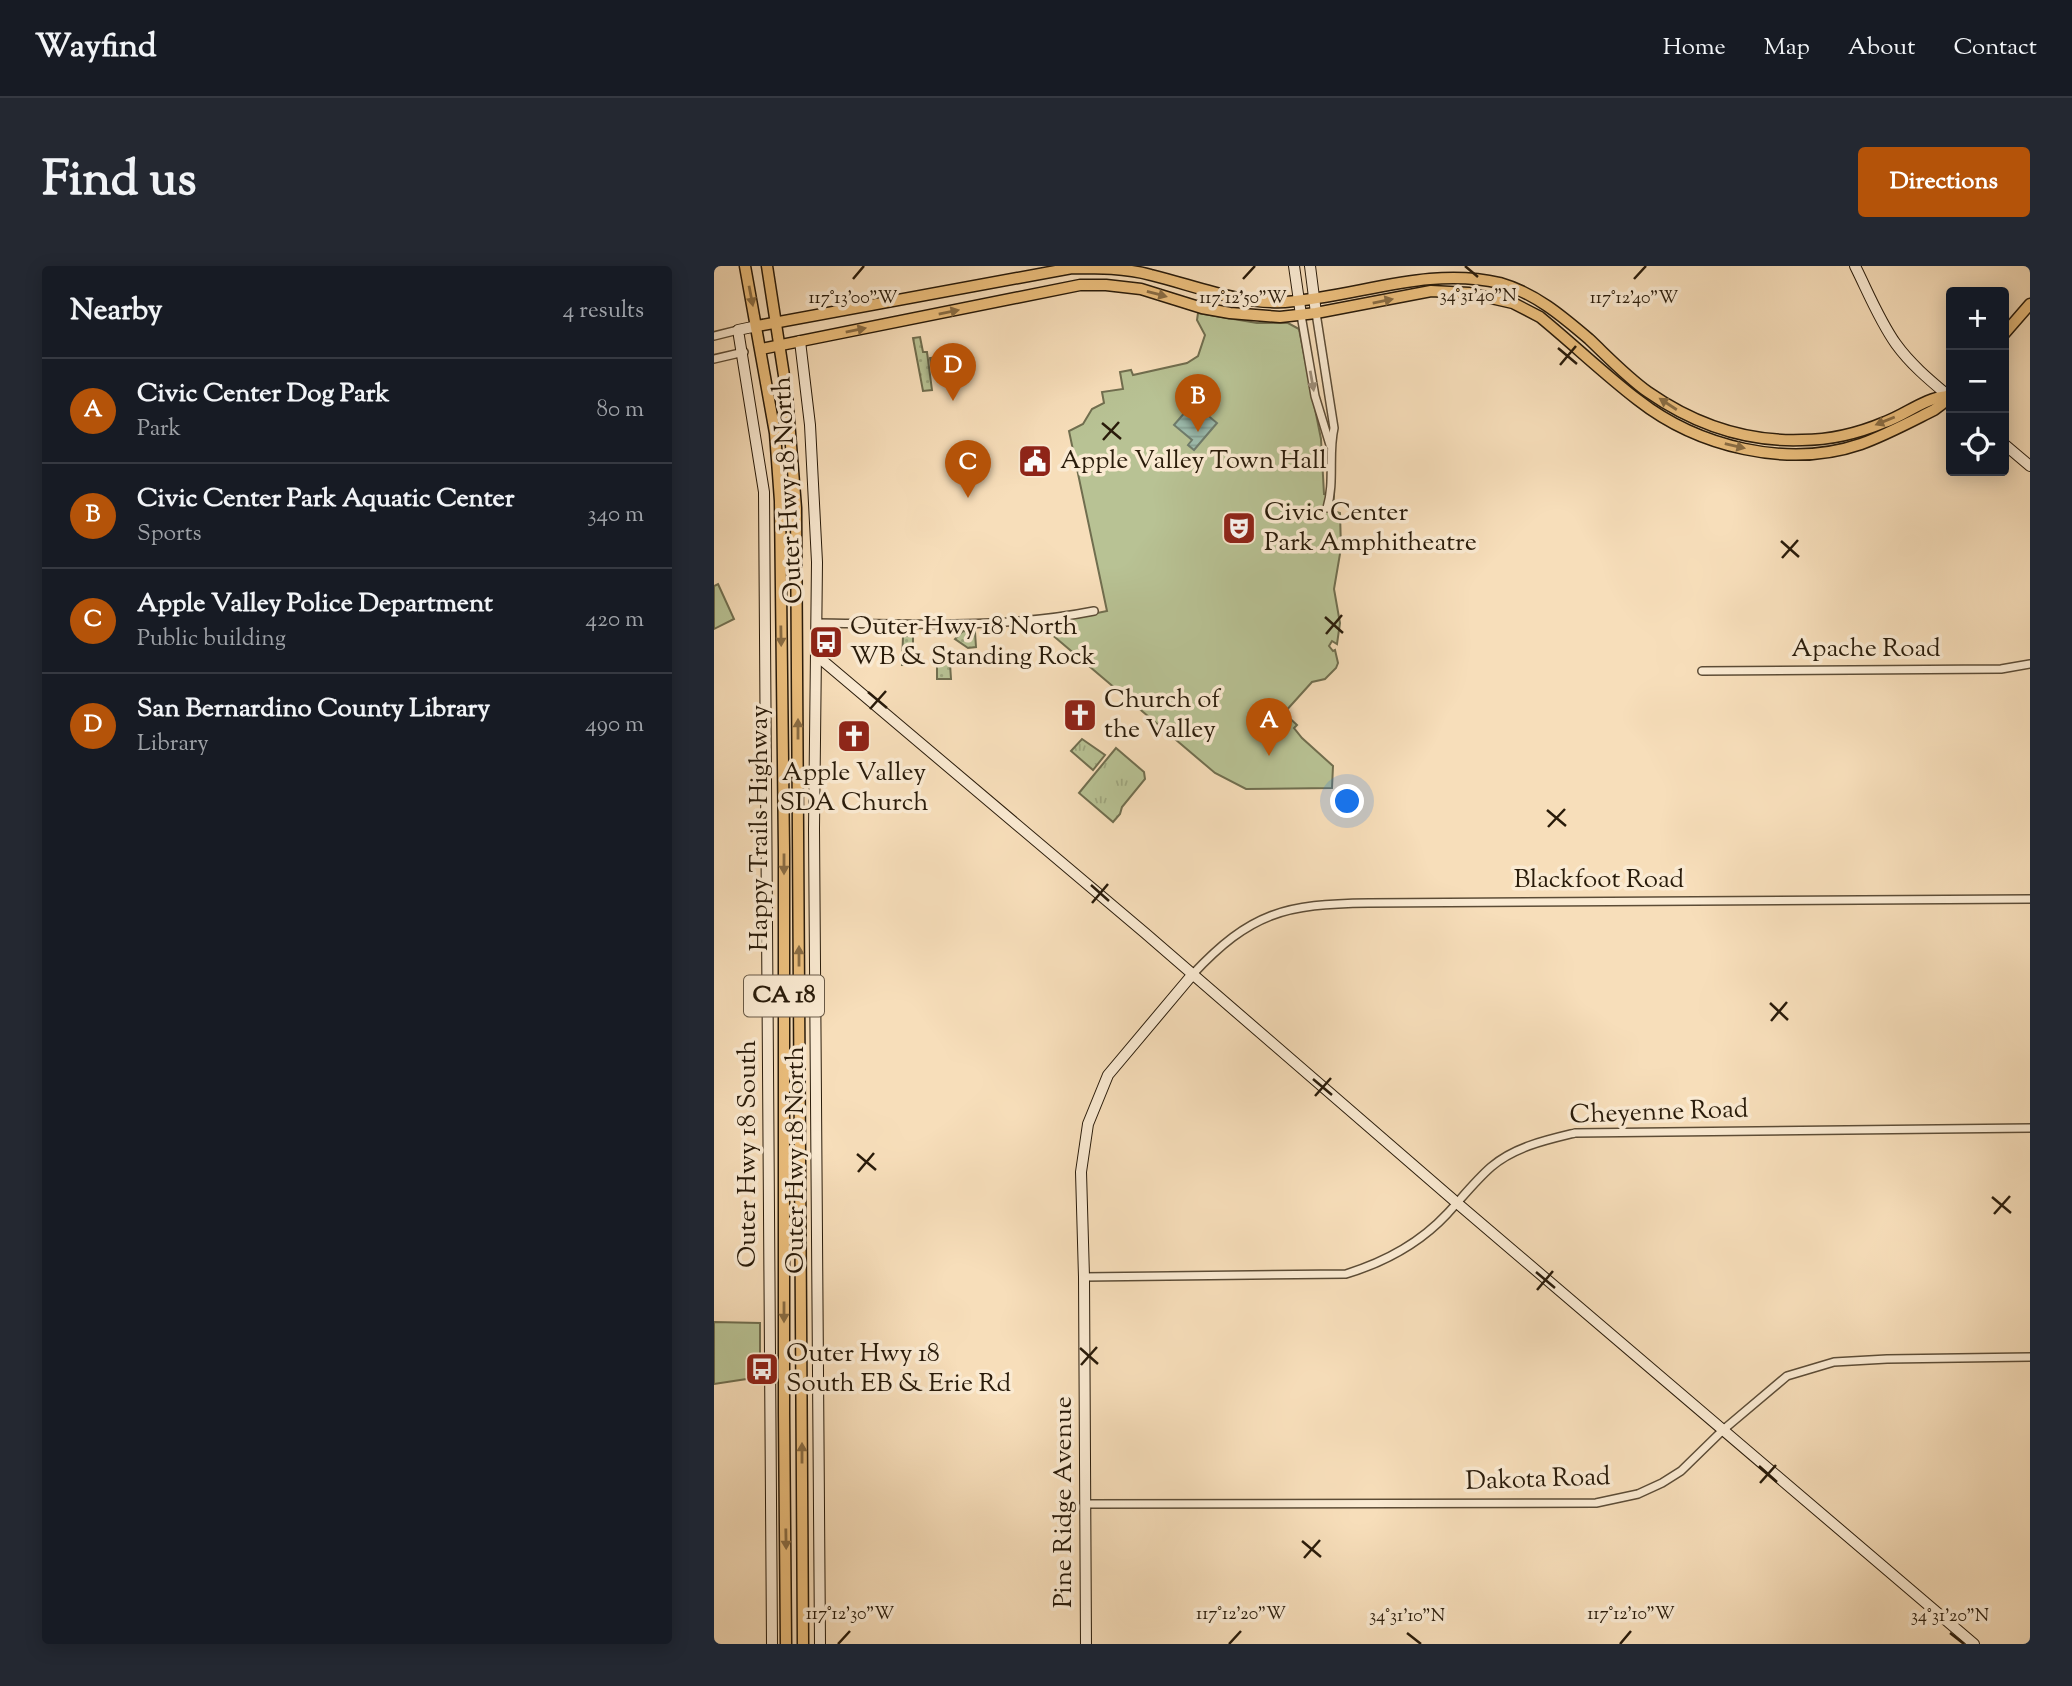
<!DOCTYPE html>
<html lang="en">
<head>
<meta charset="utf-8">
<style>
  body { margin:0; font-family:"Sorts Mill Goudy",serif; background:#242831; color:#f1f3f6 }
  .controls { position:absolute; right:21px; top:21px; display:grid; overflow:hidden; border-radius:7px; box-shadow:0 4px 18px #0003 }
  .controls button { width:63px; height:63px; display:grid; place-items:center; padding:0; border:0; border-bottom:2px solid #363941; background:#171b24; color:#f1f3f6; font:35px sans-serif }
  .you { position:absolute; left:634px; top:536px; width:24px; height:24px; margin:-18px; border:5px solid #fff; border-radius:50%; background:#1a73e8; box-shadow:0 0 0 10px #1a73e833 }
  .badge { display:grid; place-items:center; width:46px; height:46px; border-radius:50%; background:#b45309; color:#fff; font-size:23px; font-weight:700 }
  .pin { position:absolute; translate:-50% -58px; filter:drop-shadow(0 2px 4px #0008) }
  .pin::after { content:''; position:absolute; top:37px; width:24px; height:21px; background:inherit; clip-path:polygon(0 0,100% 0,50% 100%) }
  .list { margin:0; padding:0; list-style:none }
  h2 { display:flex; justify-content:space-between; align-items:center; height:91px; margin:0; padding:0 28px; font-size:30px }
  h2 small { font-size:23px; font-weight:400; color:#9ea1a6 }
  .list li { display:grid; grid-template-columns:46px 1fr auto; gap:21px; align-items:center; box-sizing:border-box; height:105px; padding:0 28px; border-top:2px solid #363941 }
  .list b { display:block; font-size:26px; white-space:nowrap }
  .list p { margin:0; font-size:23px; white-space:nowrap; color:#9ea1a6 }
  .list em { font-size:23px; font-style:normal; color:#9ea1a6 }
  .icon { flex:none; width:38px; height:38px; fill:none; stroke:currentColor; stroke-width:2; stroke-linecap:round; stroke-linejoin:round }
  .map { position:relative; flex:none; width:1316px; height:1378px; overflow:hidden; border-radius:7px }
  header { display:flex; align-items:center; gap:42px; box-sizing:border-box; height:98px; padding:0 35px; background:#171b24; border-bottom:2px solid #363941 }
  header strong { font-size:33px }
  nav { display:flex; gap:38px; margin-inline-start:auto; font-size:24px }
  .intro { display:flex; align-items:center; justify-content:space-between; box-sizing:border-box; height:168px; padding:0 42px }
  h1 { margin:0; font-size:49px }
  .button { padding:18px 32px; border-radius:7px; background:#b45309; color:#fff; font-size:24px; font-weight:700 }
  main { display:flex; gap:42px; padding:0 42px }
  aside { flex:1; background:#171b24; border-radius:7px; box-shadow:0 4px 18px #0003 }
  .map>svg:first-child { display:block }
</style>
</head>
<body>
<header>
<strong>Wayfind</strong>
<nav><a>Home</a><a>Map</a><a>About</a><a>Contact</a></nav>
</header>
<div class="intro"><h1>Find us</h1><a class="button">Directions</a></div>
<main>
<aside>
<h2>Nearby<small>4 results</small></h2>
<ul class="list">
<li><span class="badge">A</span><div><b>Civic Center Dog Park</b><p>Park</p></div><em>80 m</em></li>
<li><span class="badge">B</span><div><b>Civic Center Park Aquatic Center</b><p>Sports</p></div><em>340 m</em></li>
<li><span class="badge">C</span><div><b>Apple Valley Police Department</b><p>Public building</p></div><em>420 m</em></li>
<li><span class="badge">D</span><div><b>San Bernardino County Library</b><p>Library</p></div><em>490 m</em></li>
</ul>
</aside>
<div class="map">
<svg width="1316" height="1378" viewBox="0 0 1316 1378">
  <defs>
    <pattern id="grass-tufts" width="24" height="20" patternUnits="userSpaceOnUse" patternTransform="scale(1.75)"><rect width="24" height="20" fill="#b8c294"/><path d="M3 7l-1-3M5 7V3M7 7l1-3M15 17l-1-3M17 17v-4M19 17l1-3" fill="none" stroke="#9ea67e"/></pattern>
    <pattern id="garden-dots" width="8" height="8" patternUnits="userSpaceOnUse" patternTransform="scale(1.75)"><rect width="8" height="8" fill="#b8c294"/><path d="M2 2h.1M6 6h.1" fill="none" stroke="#9ea67e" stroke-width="1.8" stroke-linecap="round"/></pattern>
    <pattern id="water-rules" width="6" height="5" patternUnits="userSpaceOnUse" patternTransform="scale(1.75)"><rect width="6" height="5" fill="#9dbcad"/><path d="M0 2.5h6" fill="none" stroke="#87a194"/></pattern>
  </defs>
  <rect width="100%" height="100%" fill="#f7deba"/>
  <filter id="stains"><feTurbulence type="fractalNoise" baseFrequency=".00286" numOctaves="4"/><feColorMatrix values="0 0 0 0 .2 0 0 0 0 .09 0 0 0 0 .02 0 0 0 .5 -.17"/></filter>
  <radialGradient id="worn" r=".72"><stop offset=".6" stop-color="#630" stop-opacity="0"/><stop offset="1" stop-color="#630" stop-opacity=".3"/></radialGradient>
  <g fill="url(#grass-tufts)" stroke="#706e4f" stroke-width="2">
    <polygon points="368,473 391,489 379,504 357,485"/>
    <polygon points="402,482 430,506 431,513 408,541 406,548 399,556 365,527"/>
  </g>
  <g fill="#b8c294" stroke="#706e4f" stroke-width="2">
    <polygon points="484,47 543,57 574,57 585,63 607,173 610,228 620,229 619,245 626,247 627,282 620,323 626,357 623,378 618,375 615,380 619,385 621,384 624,397 622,402 611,413 598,416 570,447 583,459 580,462 588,472 619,500 618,522 532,523 501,507 336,367 335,357 393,345 355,165 369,158 378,143 390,137 388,126 409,123 406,106 417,104 419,109 473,97 484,90 491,69 483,54"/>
    <polygon points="4,318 20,353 0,363 0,320"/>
    <polygon points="0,1056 46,1057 46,1100 39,1112 0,1118"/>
  </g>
  <g fill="url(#garden-dots)" stroke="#706e4f" stroke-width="2">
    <polygon points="206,71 209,86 213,86 218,124 209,125 199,72"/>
    <polygon points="247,87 248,93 217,99 216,92"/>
    <polygon points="249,365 261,366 262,381 254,382 241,373"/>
    <polygon points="189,370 199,370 199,399 188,399"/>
    <polygon points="226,387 236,398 237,413 223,413 223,391"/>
  </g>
  <polygon fill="url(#water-rules)" stroke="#6f7c6c" stroke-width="2" points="479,137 503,157 480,184 474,179 478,174 460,159"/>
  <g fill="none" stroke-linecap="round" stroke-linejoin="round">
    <g stroke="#5c4c36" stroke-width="10">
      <g id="street">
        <path d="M602,47L620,162C614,188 621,216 613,242"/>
        <polyline points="587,49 601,130 616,179"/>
        <polyline points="0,70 24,64"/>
        <polyline points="0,93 30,86"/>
        <path d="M103,357C195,358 290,363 380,345"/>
        <polyline points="988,405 1287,403 1316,398"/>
        <path d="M478,709C537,646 571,638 655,637L1316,633"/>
        <path d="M370,1011L632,1008C671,996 705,978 733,948C747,933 761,915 777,901C800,881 832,874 861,867L1316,862"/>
        <polyline points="371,1238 882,1237 924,1228 948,1217 967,1205 1009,1164 1073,1110 1120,1096 1173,1093 1316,1091"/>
      </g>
    </g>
    <g stroke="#291b0a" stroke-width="12">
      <g id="secondary">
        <polyline points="580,0 587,49"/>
        <polyline points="596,0 602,47"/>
        <path d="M1141,0C1154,26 1165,54 1182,78C1197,99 1218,116 1237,132"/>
        <polyline points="43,60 24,64 50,226 58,1378"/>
        <polyline points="86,75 96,159 103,296 100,563 106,1378"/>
        <polyline points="1290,178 1316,200"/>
        <polyline points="102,389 431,667 743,937 1260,1378"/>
        <polyline points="372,1378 370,1011 367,906 374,858 394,809 478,709"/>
      </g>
    </g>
    <g stroke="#291b0a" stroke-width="13">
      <g id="primary">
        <polyline points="31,0 61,167 66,235 70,585 70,1147 72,1378"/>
        <polyline points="53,0 73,129 82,242 89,1378"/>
        <path d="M43,60L358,2C384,2 411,2 437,9C482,20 524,38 571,36C644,31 712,0 786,17C821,27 848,50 875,73C894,91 913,111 934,126C980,158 1032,176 1088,174C1117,174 1145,167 1171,156C1193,148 1210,132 1234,130"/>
        <polyline points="1290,68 1316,38"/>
        <path d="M47,83L366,19H392L427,23L488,42L516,47L566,51L602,47L717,25L755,27L799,37L826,51C859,78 890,108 924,134C984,181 1074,203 1147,178C1172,169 1196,156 1220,144L1228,138L1237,126"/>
      </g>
    </g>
    <use href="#street" stroke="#faead2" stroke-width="7"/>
    <use href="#secondary" stroke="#faead2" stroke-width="10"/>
    <use href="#primary" stroke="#ecbf7d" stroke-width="10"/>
  </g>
  <defs><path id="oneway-solid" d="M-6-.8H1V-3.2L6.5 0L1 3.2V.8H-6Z" transform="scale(1.75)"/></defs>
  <g fill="#8a6d44">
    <use href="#oneway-solid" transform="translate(443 28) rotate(15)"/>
    <use href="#oneway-solid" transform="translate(37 30) rotate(79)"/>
    <use href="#oneway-solid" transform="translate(669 35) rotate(-11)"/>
    <use href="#oneway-solid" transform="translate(235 46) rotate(-11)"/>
    <use href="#oneway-solid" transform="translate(142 64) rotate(-11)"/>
    <use href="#oneway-solid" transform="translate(954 138) rotate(-147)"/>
    <use href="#oneway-solid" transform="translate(1171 155) rotate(158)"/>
    <use href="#oneway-solid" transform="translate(1021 180) rotate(13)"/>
    <use href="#oneway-solid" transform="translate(67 370) rotate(89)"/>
    <use href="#oneway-solid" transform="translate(84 463) rotate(-90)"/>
    <use href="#oneway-solid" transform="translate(70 598) rotate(90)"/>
    <use href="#oneway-solid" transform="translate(85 690) rotate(-90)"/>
    <use href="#oneway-solid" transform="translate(70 1046) rotate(90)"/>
    <use href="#oneway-solid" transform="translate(88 1187) rotate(-90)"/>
    <use href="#oneway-solid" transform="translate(72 1273) rotate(89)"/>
  </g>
  <use fill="#9c8d78" href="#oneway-solid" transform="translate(598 115) rotate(80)"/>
  <path fill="none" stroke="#291b0a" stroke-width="2.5" d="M751,0L764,11M139,13L150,0M529,13L541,0M920,13L932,0M844,82L863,98M846,99L862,80M388,157L407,173M389,174L405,156M1067,275L1085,291M1068,292L1084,274M611,351L629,367M612,368L628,349M154,426L173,442M156,443L172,425M833,544L852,560M834,561L851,543M377,619L395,635M378,637L394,618M1056,737L1074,754M1057,755L1073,736M599,813L618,829M601,830L617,812M143,888L162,904M144,906L160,887M1278,931L1297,947M1280,948L1296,930M822,1006L841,1022M823,1024L839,1005M366,1082L384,1098M367,1099L383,1081M1045,1200L1063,1216M1046,1217L1062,1199M588,1275L607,1291M590,1292L606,1274M693,1367L707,1378M1236,1367L1250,1378M124,1378L136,1365M515,1378L527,1365M906,1378L917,1365"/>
  <defs>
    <g id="civic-square" transform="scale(1.75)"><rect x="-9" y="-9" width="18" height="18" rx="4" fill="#8f2418" stroke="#faead2"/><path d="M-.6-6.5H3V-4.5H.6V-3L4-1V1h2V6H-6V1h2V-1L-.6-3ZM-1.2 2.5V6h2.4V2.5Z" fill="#fff"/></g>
    <g id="theatre-square" transform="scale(1.75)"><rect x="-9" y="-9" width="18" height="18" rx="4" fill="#8f2418" stroke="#faead2"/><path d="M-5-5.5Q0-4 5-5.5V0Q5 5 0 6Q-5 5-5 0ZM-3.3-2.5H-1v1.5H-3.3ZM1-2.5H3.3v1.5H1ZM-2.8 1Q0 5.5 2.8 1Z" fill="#fff"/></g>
    <g id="bus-square" transform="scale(1.75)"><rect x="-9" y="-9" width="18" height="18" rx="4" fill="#8f2418" stroke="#faead2"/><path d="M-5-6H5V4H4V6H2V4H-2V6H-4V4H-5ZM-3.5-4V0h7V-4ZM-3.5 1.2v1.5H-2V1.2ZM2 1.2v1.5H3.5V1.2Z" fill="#fff"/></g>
    <g id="church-square" transform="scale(1.75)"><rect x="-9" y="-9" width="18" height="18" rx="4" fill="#8f2418" stroke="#faead2"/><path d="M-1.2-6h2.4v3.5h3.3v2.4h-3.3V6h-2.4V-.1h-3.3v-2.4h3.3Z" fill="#fff"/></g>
  </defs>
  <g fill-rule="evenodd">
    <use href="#civic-square" x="321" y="195"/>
    <use href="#theatre-square" x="525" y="262"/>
    <use href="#bus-square" x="112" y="376"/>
    <use href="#church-square" x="366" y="449"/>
    <use href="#church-square" x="140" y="470"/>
    <use href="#bus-square" x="48" y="1103"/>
  </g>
  <g text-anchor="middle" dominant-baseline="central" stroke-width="7" stroke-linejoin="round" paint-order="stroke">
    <rect fill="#faead2" stroke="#685946" stroke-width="2" x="30" y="709.5" width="80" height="41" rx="5"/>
    <g font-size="24" font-weight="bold" fill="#291b0a">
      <text x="70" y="730">CA 18</text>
    </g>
    <g font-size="26" fill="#291b0a" stroke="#faead2" text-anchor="start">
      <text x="346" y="195">Apple Valley Town Hall</text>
      <text x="550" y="247">Civic Center<tspan x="550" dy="30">Park Amphitheatre</tspan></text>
      <text x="136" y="361">Outer Hwy 18 North<tspan x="136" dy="30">WB &amp; Standing Rock</tspan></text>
      <text x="390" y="434">Church of<tspan x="390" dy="30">the Valley</tspan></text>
      <text x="140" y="507" text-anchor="middle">Apple Valley<tspan x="140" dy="30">SDA Church</tspan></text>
      <text x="72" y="1088">Outer Hwy 18<tspan x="72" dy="30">South EB &amp; Erie Rd</tspan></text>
    </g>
    <g font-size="26" fill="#291b0a" stroke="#faead2">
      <text transform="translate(75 224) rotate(-93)">Outer Hwy 18 North</text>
      <text x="1152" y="383">Apache Road</text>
      <text transform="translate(46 562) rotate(-90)">Happy Trails Highway</text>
      <text x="885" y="614">Blackfoot Road</text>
      <text transform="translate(945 847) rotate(-2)">Cheyenne Road</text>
      <text transform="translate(34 888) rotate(-90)">Outer Hwy 18 South</text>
      <text transform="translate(82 894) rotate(-90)">Outer Hwy 18 North</text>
      <text transform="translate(824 1214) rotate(-2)">Dakota Road</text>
      <text transform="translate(350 1236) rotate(-90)">Pine Ridge Avenue</text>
    </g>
  </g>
  <g font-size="18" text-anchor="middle" fill="#291b0a" stroke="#faead2" stroke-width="7" stroke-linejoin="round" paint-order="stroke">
    <text x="764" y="35">34°31'40"N</text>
    <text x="139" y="37">117°13'00"W</text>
    <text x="529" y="37">117°12'50"W</text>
    <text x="920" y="37">117°12'40"W</text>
    <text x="136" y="1353">117°12'30"W</text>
    <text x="527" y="1353">117°12'20"W</text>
    <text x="917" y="1353">117°12'10"W</text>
    <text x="693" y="1355">34°31'10"N</text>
    <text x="1236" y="1355">34°31'20"N</text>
  </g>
  <rect width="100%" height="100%" filter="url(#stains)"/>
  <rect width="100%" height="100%" fill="url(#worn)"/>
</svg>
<div class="controls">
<button>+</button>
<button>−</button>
<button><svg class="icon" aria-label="locate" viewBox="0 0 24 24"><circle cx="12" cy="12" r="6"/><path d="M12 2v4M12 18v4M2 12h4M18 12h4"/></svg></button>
</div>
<div class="you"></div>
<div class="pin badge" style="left:555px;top:490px">A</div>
<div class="pin badge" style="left:484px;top:166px">B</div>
<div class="pin badge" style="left:254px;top:232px">C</div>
<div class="pin badge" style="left:239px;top:135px">D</div>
</div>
</main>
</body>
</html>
